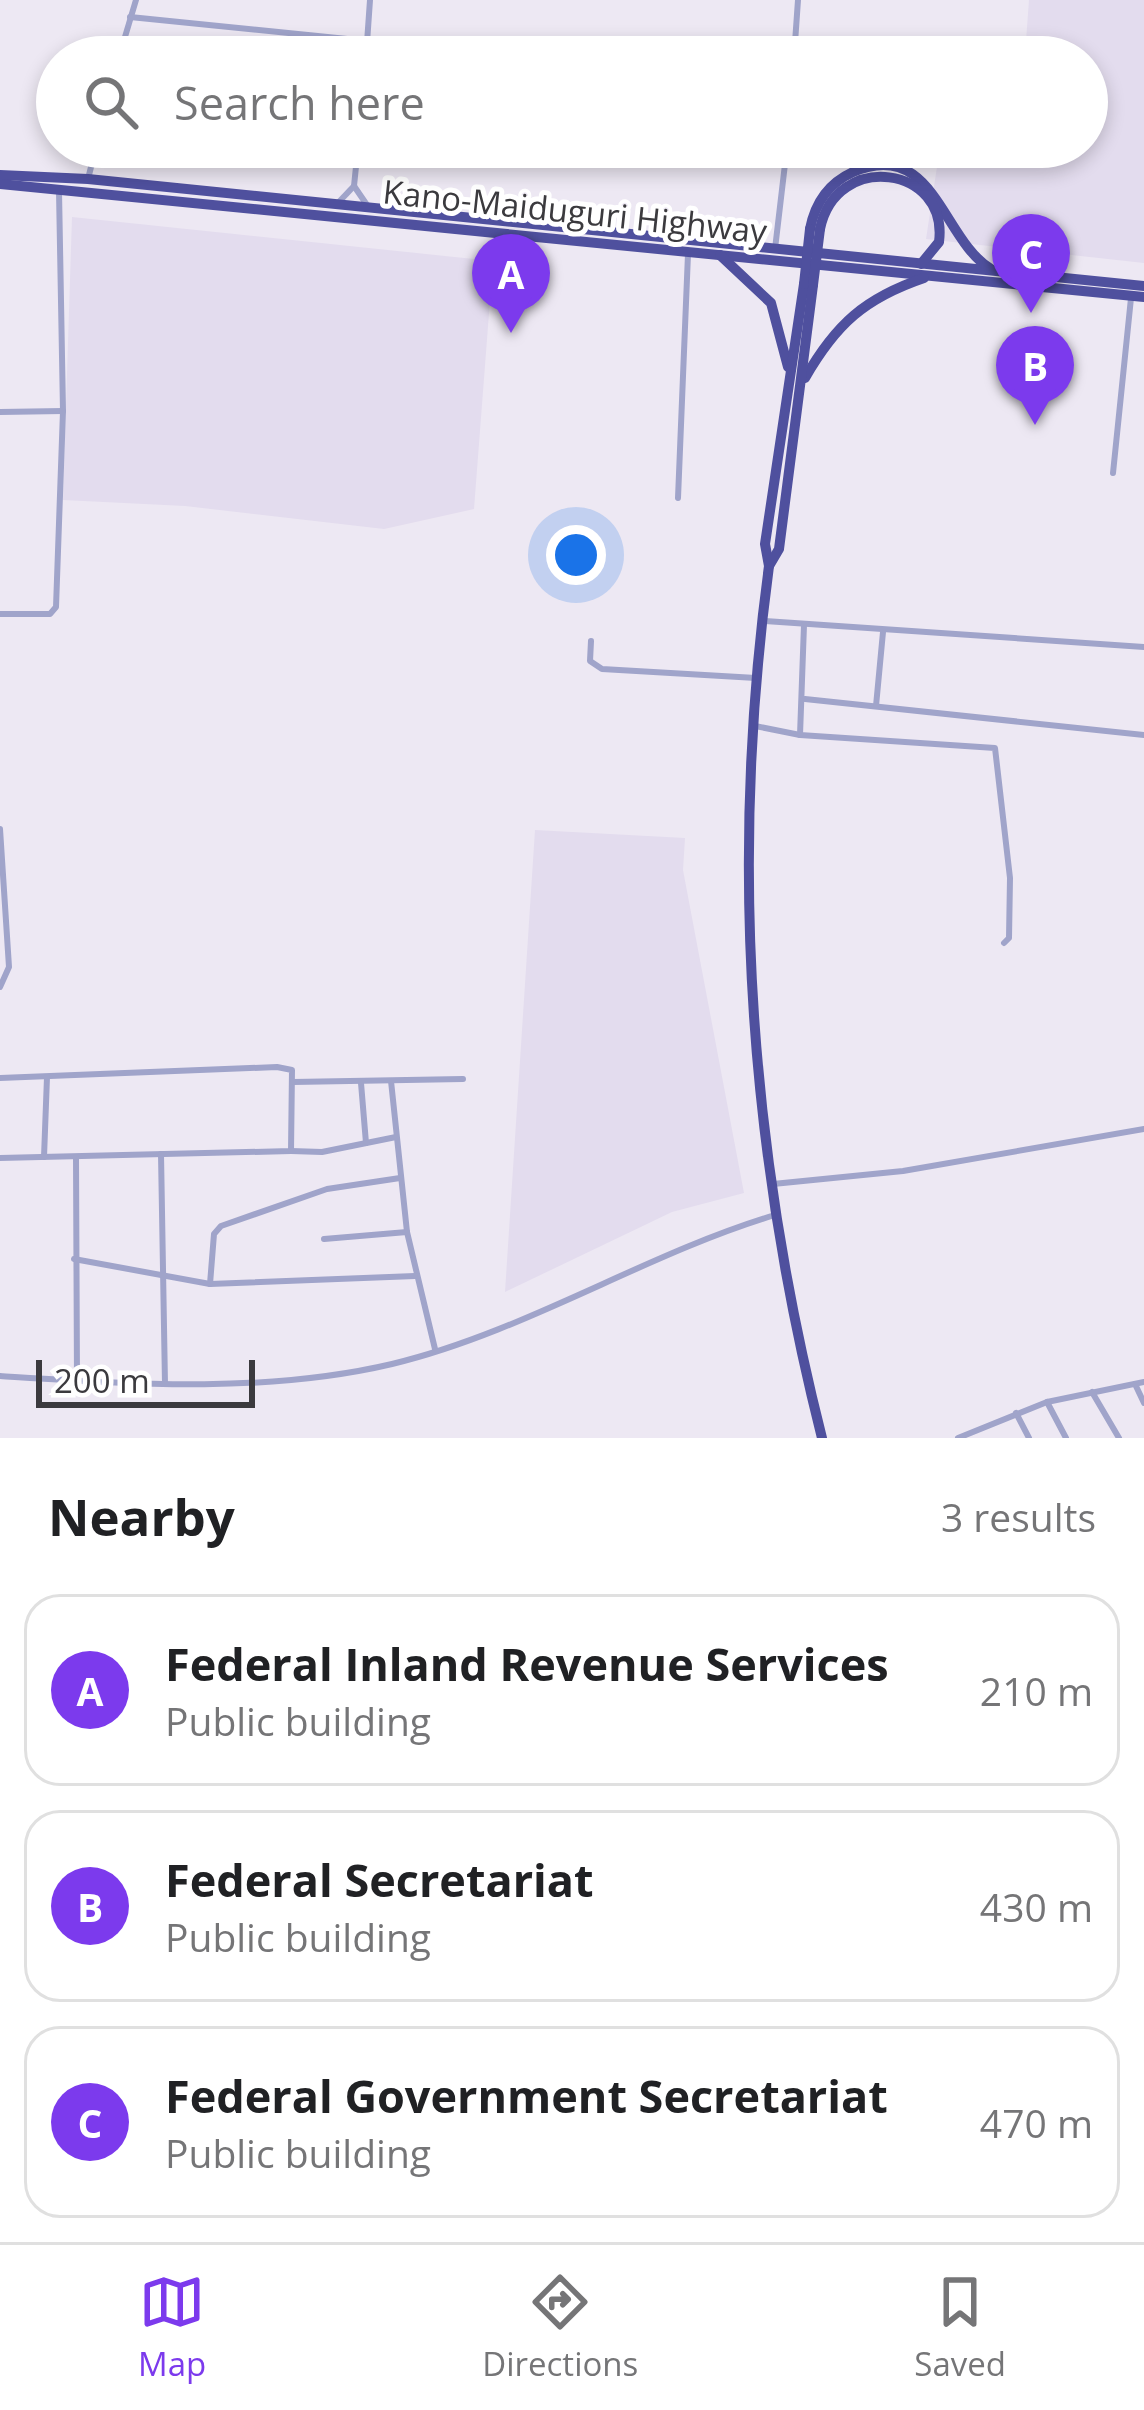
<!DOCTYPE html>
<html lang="en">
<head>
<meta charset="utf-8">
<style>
  body { margin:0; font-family:"Open Sans",sans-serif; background:#f6f6f6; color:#202124 }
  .scale { position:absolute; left:36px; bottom:30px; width:219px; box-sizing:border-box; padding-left:12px; border:6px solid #3b3a3e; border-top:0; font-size:33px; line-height:42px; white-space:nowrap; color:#3b3a3e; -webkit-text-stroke:9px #fff; paint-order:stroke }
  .you { position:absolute; left:576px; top:555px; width:42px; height:42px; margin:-30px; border:9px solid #fff; border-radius:50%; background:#1a73e8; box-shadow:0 0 0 18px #1a73e833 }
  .badge { display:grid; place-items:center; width:78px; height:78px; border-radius:50%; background:#7c3aed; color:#fff; font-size:39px; font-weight:700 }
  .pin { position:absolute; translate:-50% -99px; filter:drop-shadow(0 3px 6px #0008) }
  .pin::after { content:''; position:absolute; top:63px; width:42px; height:36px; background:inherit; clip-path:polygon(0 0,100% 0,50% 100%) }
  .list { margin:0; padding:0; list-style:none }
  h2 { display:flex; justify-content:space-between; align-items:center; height:156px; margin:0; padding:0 48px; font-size:51px }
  h2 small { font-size:39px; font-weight:400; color:#757577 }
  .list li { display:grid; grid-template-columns:78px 1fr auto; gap:36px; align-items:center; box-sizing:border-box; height:192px; margin:0 24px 24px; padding:0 24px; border:3px solid #e0e0e0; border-radius:36px }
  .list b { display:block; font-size:45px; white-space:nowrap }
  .list p { margin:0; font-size:39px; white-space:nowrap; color:#757577 }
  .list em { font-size:39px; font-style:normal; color:#757577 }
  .icon { flex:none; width:66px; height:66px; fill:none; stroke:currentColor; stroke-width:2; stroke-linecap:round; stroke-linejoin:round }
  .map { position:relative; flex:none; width:1144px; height:1438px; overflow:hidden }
  .search { position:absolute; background:#fff; box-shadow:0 6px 18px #0003; left:36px; right:36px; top:36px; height:132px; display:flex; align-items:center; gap:30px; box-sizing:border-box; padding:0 42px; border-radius:66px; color:#757577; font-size:45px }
  .sheet { height:804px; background:#fff }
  nav { display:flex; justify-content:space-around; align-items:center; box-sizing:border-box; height:168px; border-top:3px solid #e0e0e0; background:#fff; font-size:33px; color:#757577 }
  nav a { display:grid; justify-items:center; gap:6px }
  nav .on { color:#7c3aed }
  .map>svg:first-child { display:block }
</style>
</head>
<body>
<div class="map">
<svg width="1144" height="1438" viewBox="0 0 1144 1438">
  <rect width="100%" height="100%" fill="#ede8f3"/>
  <g fill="#e3dcee">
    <polygon points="1029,0 1144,0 1144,263 926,239 940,147 1087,147 1087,57 961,57 963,38 1026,41"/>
    <polygon points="72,217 493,261 474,509 384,529 185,506 63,500"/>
    <polygon points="535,830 685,838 683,870 744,1193 672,1212 505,1292"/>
  </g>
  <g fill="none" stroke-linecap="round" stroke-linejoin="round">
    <g stroke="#a0a4ca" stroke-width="6">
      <polyline points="130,17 367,41"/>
      <polyline points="119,57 136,0"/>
      <polyline points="366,57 370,0"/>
      <polyline points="794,57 798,0"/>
      <polyline points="358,147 354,186 367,205"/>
      <polyline points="88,179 96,147"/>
      <polyline points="336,205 354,186"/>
      <polyline points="515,236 516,274"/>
      <polyline points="775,249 787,147"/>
      <polyline points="0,412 63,411"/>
      <polyline points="1113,473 1131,298"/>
      <polyline points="678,498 688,254"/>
      <polyline points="0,614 50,614 56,607 63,411 59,191"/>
      <polyline points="765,621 1144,647"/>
      <polyline points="591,641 590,661 602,669 756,678"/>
      <polyline points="805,699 1144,735"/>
      <polyline points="876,706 883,632"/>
      <polyline points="755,726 800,735 995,748 1010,878 1009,938 1004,943"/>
      <polyline points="800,735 804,625"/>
      <polyline points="0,829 9,967 0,987"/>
      <polyline points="0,1078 277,1067 292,1070 291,1151 0,1158"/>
      <polyline points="391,1081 407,1232 435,1349"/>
      <polyline points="293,1082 463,1079"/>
      <polyline points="361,1083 366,1143"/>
      <polyline points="291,1151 322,1152 396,1137"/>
      <polyline points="161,1154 165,1384"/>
      <polyline points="44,1157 47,1077"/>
      <polyline points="76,1157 77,1381"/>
      <polyline points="773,1184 903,1171 1144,1129"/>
      <polyline points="324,1239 407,1232"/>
      <polyline points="74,1259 210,1284 415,1276"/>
      <polyline points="210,1284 214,1234 221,1226 327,1189 400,1178"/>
      <path d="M0,1376C129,1384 265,1394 392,1364C525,1332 645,1254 775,1215"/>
      <polyline points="1135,1384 1144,1403"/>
      <polyline points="1092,1392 1119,1438"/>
      <polyline points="1047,1402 1066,1438"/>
      <polyline points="1016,1413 1029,1438"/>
      <polyline points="958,1438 1047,1402 1144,1382"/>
    </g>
    <g stroke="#4f509e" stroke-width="10">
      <polyline points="0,175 88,179 1144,286"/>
      <polyline points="0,184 1144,297"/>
      <path d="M810,229C815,203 829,183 853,172C934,137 942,240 991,269"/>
      <path d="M820,229C836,150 949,166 939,242L921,264"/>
      <polyline points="720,255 771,303 788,367"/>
      <path d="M804,284L765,544L769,566C729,861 749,1150 822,1438"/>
      <path d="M805,378C836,324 865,298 924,278"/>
      <polyline points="769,566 779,549 813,285"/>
    </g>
    <g stroke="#4f509e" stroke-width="10">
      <polyline points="804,284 810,229"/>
      <polyline points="813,285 820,229"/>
    </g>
  </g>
  <g text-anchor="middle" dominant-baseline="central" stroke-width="10" stroke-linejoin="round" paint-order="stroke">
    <g font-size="33" fill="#3b3a3e" stroke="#fff">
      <text transform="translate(575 211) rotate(6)">Kano-Maiduguri Highway</text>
    </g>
  </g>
</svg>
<div class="scale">200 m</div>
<div class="you"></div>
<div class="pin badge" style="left:511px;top:333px">A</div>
<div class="pin badge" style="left:1035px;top:425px">B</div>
<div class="pin badge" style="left:1031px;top:313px">C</div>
<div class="search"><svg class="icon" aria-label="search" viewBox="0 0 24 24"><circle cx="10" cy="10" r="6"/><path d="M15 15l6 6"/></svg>Search here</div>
</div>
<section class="sheet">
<h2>Nearby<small>3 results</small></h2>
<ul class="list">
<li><span class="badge">A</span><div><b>Federal Inland Revenue Services</b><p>Public building</p></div><em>210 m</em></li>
<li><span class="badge">B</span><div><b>Federal Secretariat</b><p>Public building</p></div><em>430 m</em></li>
<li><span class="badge">C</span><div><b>Federal Government Secretariat</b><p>Public building</p></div><em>470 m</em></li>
</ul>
</section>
<nav>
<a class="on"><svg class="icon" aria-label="map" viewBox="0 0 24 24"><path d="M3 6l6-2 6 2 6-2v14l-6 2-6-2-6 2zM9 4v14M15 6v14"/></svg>Map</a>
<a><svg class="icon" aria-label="directions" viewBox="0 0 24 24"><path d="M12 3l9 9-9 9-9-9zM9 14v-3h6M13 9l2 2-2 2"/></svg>Directions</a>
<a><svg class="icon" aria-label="saved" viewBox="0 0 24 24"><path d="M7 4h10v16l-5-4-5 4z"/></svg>Saved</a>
</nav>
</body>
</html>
